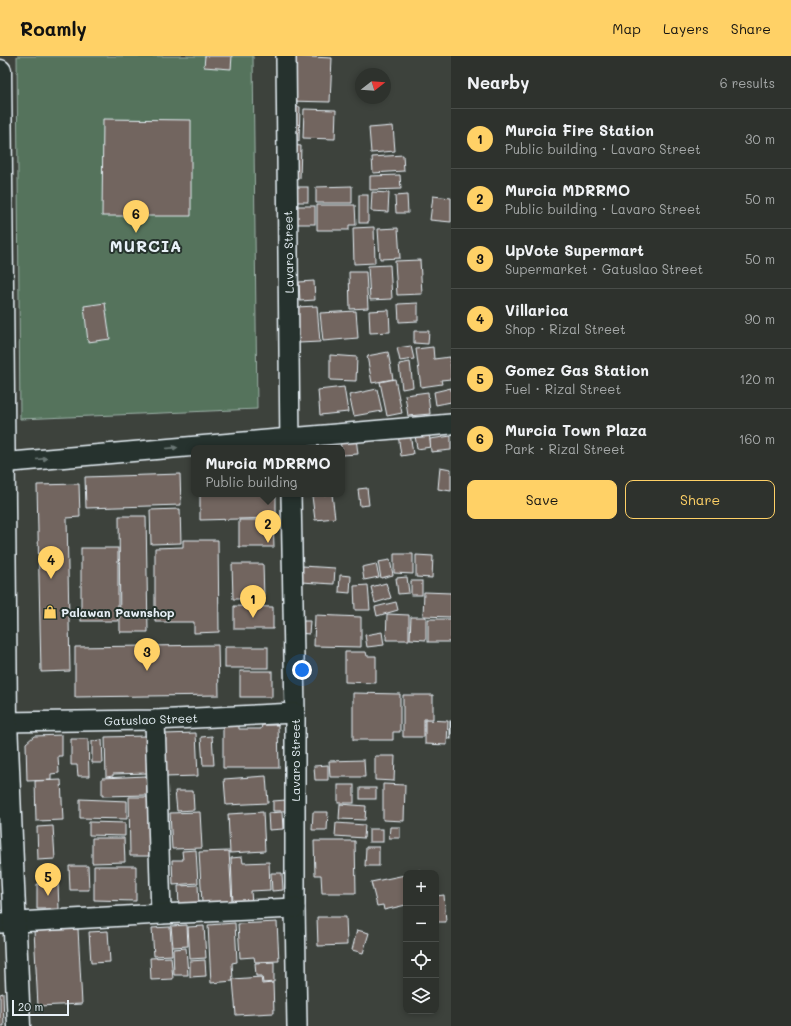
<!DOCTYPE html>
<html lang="en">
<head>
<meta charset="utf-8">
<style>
  body { margin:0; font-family:Mali,sans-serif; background:#3a3e39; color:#f1f3f6 }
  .controls { position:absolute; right:12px; bottom:12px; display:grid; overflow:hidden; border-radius:8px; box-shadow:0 2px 6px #0003 }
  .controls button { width:36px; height:36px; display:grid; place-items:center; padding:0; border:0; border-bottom:1px solid #494d49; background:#2e322d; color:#f1f3f6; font:20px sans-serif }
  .compass { position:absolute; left:355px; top:12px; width:36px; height:36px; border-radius:50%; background:#2e322d; box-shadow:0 2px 6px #0003; rotate:73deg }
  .scale { position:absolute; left:12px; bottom:10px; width:57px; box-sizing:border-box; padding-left:4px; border:2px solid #e8f1f8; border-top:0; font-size:11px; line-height:14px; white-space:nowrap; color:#e8f1f8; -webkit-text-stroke:3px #26332d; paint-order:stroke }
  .you { position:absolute; left:302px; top:614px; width:14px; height:14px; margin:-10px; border:3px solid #fff; border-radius:50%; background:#1a73e8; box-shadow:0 0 0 6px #1a73e833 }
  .badge { display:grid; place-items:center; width:26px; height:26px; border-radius:50%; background:#ffd166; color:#111; font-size:13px; font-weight:700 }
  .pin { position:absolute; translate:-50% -33px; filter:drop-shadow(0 1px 2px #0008) }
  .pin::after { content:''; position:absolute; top:21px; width:14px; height:12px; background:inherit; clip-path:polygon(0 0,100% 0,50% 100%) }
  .popup { position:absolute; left:191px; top:389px; width:154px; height:52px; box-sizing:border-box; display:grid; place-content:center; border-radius:8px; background:#2e322d; filter:drop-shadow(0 1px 3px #0005); font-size:13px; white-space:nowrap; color:#a7aaaa }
  .popup b { font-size:15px; color:#f1f3f6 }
  .popup::after { content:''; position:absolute; left:50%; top:100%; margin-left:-8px; border:8px solid transparent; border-top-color:#2e322d }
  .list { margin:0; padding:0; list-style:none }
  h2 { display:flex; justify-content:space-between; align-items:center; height:52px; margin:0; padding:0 16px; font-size:17px }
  h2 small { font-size:13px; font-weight:400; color:#a7aaaa }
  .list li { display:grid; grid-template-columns:26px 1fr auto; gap:12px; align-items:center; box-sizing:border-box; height:60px; padding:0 16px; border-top:1px solid #494d49 }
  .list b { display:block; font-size:15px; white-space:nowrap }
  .list p { margin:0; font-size:13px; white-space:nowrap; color:#a7aaaa }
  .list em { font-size:13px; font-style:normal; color:#a7aaaa }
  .actions { display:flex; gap:8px; padding:12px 16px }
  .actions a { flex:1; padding:9px 0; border:1px solid #ffd166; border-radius:8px; text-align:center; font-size:14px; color:#ffd166 }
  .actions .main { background:#ffd166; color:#111 }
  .icon { flex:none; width:22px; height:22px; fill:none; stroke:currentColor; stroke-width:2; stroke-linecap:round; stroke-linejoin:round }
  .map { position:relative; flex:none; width:451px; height:970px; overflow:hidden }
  header { display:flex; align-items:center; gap:24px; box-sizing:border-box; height:56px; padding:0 20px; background:#ffd166; color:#111 }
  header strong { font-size:19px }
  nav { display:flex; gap:22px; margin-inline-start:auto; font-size:14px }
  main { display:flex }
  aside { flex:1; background:#2e322d }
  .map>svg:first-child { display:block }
</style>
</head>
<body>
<header>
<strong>Roamly</strong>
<nav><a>Map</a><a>Layers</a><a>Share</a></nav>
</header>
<main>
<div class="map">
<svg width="451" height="970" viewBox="0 0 451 970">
  <rect width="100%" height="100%" fill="#3d423c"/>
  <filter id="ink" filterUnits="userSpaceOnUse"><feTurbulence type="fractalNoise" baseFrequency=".025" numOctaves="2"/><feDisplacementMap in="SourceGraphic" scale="8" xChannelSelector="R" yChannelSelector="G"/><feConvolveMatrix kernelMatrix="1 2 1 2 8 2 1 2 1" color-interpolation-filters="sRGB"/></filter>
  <g filter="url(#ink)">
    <polygon fill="#54735b" stroke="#9eb2aa" points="17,0 253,0 257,353 20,363"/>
    <g fill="#72655e" stroke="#e8f1f8">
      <polygon points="205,0 232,0 231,13 204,11"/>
      <polygon points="289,0 332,2 330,46 288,45"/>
      <polygon points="292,50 300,51 299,85 291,85"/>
      <polygon points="304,53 336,54 335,83 303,82"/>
      <polygon points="103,63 191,64 191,160 102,160"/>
      <polygon points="393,70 395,95 371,97 369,72"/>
      <polygon points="291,89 301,90 300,122 290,122"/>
      <polygon points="403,99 404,115 373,117 372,101"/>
      <polygon points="400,119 401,133 370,134 370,120"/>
      <polygon points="352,130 352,147 316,147 316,131"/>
      <rect x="293" y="131" width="15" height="15"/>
      <polygon points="372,136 389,137 388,156 371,155"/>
      <rect x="359" y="139" width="9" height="28"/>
      <polygon points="407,139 408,157 396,157 395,140"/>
      <polygon points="433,140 451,142 451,166 430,164"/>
      <polygon points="317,149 355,149 356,169 349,169 349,174 317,174"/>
      <rect x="291" y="150" width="24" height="18"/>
      <polygon points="374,171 375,207 354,208 353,172"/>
      <polygon points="398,172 400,202 380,203 378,173"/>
      <polygon points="420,204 422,238 397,239 395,205"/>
      <polygon points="390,209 392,243 370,244 368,210"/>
      <polygon points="349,216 366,216 368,252 350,253"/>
      <polygon points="314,225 315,244 300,245 299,226"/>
      <polygon points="105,247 110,283 88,286 84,250"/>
      <polygon points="418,247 418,265 399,266 398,248"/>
      <polygon points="317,250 320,286 299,287 296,251"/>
      <polygon points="389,254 390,276 370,277 369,255"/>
      <polygon points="356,255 358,282 323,285 320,257"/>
      <polygon points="414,275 429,275 428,288 414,287"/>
      <polygon points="411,290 414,303 400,305 397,292"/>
      <polygon points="433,291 434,303 450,301 451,323 441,324 442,328 421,331 416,293"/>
      <polygon points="388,296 393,323 372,327 367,300"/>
      <polygon points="330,299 357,301 356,325 330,324"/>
      <polygon points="410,306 413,331 402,333 399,308"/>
      <polygon points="395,323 402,357 387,360 380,326"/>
      <polygon points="344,331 348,356 320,359 318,334"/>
      <polygon points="451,332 451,346 436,349 434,336"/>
      <polygon points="377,333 382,355 354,360 349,339"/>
      <polygon points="428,336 430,358 408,360 405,339"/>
      <polygon points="410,377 413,398 401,400 398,378"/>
      <polygon points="429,377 431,391 417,393 415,379"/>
      <polygon points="451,380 451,394 431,396 430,383"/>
      <polygon points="356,382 358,398 342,399 342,392 341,392 340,383"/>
      <polygon points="310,389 320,392 309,392"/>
      <polygon points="440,411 451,413 451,435 438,433"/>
      <polygon points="180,418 181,449 86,452 85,421"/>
      <polygon points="79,428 80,461 67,462 70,615 41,616 37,429"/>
      <polygon points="367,432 369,449 360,450 358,433"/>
      <polygon points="200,438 276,438 276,462 200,464"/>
      <polygon points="332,438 335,462 315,464 312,440"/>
      <polygon points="180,453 181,487 151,488 150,454"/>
      <polygon points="119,460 146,460 148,576 120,576"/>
      <polygon points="239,464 273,464 274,491 239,491"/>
      <polygon points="183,484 218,484 219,576 194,577 194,566 155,566 155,492 183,491"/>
      <rect x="81" y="492" width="37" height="73"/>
      <polygon points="394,498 413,498 413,518 394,517"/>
      <polygon points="416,499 433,500 432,522 416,521"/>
      <polygon points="390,504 393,519 381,522 378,506"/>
      <polygon points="232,508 263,508 264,543 233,543"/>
      <polygon points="376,508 379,521 364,524 362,511"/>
      <polygon points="302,510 335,512 334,528 301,526"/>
      <polygon points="340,519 351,520 350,537 339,536"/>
      <polygon points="407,521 409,537 398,538 396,522"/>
      <rect x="411" y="525" width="11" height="14"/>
      <polygon points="386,527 391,542 375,547 371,531"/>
      <polygon points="368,529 370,554 355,554 354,530"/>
      <polygon points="424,536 451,537 451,561 423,560"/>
      <polygon points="396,546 398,554 377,560 375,551"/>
      <polygon points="234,550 273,551 273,573 234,573"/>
      <polygon points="387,558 409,559 409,584 386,584"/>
      <polygon points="315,559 361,561 361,591 314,590"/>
      <polygon points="411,561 426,561 426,584 410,583"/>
      <rect x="428" y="563" width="23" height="23"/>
      <polygon points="300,565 310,565 309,578 299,577"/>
      <polygon points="382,576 384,589 367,591 365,579"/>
      <polygon points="218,589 219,639 75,641 75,591"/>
      <rect x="225" y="591" width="43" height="21"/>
      <polygon points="345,596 366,596 367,600 376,600 376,627 345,626"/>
      <rect x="240" y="615" width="32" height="26"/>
      <polygon points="353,637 400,638 400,676 393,676 393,684 353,684"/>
      <polygon points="403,639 433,639 433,663 424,663 424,681 403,681"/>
      <polygon points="425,664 448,665 447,689 425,688"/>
      <rect x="450" y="665" width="1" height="18"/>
      <polygon points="223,667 239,667 239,673 261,673 262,669 278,669 279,712 223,712"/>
      <polygon points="196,677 198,720 165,721 165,678"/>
      <polygon points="62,679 62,700 58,700 59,717 51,718 51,724 27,725 26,687 34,680"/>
      <polygon points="146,680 148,717 113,718 113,720 106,721 105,681"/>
      <polygon points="212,680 214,709 203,709 201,681"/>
      <polygon points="71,683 88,683 89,720 78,720 77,709 71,709"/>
      <polygon points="102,684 103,707 92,707 92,685"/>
      <polygon points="375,700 395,700 394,725 375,724"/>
      <polygon points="364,704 365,721 330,721 329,705"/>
      <polygon points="328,709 328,724 315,724 314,710"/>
      <polygon points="146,720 147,739 102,740 102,722"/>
      <polygon points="266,720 268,747 226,749 224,723"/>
      <polygon points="61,724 63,764 36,765 35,725"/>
      <polygon points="383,728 405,729 404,765 383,764"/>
      <rect x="338" y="729" width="16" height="18"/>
      <rect x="360" y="732" width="16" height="11"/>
      <polygon points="175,735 193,735 194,754 177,755"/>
      <polygon points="129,741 148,741 149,800 130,800"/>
      <polygon points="80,743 127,745 127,763 80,762"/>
      <polygon points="286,744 287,755 273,755 273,745"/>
      <polygon points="340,748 366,750 365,764 339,763"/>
      <polygon points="200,756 202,792 172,793 170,757"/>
      <polygon points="263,756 265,795 230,797 228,758"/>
      <polygon points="282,756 283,773 269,774 268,757"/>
      <polygon points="313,756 328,756 327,774 312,774"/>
      <polygon points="89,766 125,767 125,780 89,779"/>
      <polygon points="336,767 365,769 364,782 335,780"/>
      <polygon points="53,770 55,803 38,804 37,771"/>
      <polygon points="390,771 400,771 400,782 389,782"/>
      <rect x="369" y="773" width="14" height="13"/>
      <polygon points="92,782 124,782 125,806 92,807"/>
      <polygon points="314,785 355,785 356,837 322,837 321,819 315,819"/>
      <polygon points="366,791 379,791 379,810 365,810"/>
      <polygon points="196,794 198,827 173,829 172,804 183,804 182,795"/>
      <polygon points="229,795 232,845 202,847 199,796"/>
      <polygon points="242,801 243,807 269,806 270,834 251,835 252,848 233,849 231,802"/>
      <polygon points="69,810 88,810 89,834 70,834"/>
      <polygon points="94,810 136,810 136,845 94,844"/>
      <polygon points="420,814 421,817 407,817"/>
      <polygon points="271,817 282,817 283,834 272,835"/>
      <polygon points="405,819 406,824 406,849 384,854 383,849 377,850 371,826"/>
      <polygon points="37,828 58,828 59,853 37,853"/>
      <polygon points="198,829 199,850 179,851 178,830"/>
      <polygon points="444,839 446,866 436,866 436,840"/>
      <polygon points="317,861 346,861 347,889 318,890"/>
      <polygon points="277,866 279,905 255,906 254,901 240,902 238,868"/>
      <polygon points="235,867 237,906 232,907 233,925 211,927 208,869"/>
      <polygon points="187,869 188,890 173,891 171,870"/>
      <polygon points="204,870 206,902 190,903 188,871"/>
      <polygon points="170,871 172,899 154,900 152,872"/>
      <polygon points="78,873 82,948 38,950 34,875"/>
      <polygon points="357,874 369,877 363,897 352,894"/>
      <polygon points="108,875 110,906 91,907 89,876"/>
      <polygon points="186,892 188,919 174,919 173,893"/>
      <polygon points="171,901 173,923 151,924 150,902"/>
      <polygon points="205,904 206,920 190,921 190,905"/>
      <polygon points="274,906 274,926 263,927 262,920 256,920 255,907"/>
      <polygon points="261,921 262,928 273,927 274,957 236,959 233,923"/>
      <polygon points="3,937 4,970 0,970 0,938"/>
    </g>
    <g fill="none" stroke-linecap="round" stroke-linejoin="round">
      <g stroke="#e8f1f8" stroke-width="22">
        <g id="street">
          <polyline points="286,0 290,392"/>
          <polyline points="0,407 451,368"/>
          <polyline points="291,438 295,657 295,852 297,970"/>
          <polyline points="155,664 161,858"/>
          <polyline points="0,666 155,664 295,657"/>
          <polyline points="0,867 161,858 295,852"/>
        </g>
      </g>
      <g stroke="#e8f1f8" stroke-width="25">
        <polyline id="secondary" points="0,15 6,666 19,970"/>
      </g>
      <use href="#street" stroke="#26332d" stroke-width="19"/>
      <use href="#secondary" stroke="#26332d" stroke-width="22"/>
    </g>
    <defs><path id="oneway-solid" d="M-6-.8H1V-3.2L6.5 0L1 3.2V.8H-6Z"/></defs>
    <g fill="#6a7674">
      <use href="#oneway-solid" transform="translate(172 392) rotate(-5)"/>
      <use href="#oneway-solid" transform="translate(42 403) rotate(-5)"/>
    </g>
  </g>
  <defs>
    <g id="shop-bare" transform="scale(1.08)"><path d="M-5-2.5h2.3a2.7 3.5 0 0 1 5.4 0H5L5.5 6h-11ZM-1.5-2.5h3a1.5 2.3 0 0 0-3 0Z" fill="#ffd166" stroke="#26332d" stroke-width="2.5" paint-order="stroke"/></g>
  </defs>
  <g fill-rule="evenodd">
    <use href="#shop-bare" x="50" y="556"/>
  </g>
  <g text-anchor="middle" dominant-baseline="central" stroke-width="4" stroke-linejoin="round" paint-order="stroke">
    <g font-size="12" fill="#e8f1f8" stroke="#26332d">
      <text transform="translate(288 196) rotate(-91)">Lavaro Street</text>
      <text transform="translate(151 663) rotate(-2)">Gatuslao Street</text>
      <text transform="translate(295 704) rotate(-90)">Lavaro Street</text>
    </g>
    <g font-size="12" font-weight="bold" fill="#e8f1f8" stroke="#26332d" text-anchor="start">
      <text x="61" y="556">Palawan Pawnshop</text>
    </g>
    <g font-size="16" font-weight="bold" letter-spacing="1" fill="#e8f1f8" stroke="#26332d">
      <text x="146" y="189">MURCIA</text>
    </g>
  </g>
</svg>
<div class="controls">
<button>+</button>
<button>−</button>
<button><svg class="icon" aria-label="locate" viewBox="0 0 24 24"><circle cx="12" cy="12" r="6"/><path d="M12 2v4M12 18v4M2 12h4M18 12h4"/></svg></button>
<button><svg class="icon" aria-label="layers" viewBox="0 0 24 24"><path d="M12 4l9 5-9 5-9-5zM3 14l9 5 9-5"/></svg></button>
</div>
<svg class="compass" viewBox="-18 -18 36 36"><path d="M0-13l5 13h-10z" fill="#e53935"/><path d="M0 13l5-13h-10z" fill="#a7aaaa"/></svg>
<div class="scale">20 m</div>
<div class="you"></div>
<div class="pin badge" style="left:253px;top:562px">1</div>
<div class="pin badge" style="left:268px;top:487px">2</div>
<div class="popup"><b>Murcia MDRRMO</b>Public building</div>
<div class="pin badge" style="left:147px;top:615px">3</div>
<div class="pin badge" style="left:51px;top:523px">4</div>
<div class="pin badge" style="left:48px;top:840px">5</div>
<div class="pin badge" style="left:136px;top:177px">6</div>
</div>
<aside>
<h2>Nearby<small>6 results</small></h2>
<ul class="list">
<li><span class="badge">1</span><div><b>Murcia Fire Station</b><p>Public building · Lavaro Street</p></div><em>30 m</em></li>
<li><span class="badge">2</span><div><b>Murcia MDRRMO</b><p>Public building · Lavaro Street</p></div><em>50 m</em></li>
<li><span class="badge">3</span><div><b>UpVote Supermart</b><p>Supermarket · Gatuslao Street</p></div><em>50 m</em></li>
<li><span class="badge">4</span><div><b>Villarica</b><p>Shop · Rizal Street</p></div><em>90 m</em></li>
<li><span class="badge">5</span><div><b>Gomez Gas Station</b><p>Fuel · Rizal Street</p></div><em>120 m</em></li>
<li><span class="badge">6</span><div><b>Murcia Town Plaza</b><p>Park · Rizal Street</p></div><em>160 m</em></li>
</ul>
<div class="actions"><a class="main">Save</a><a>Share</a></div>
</aside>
</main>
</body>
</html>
